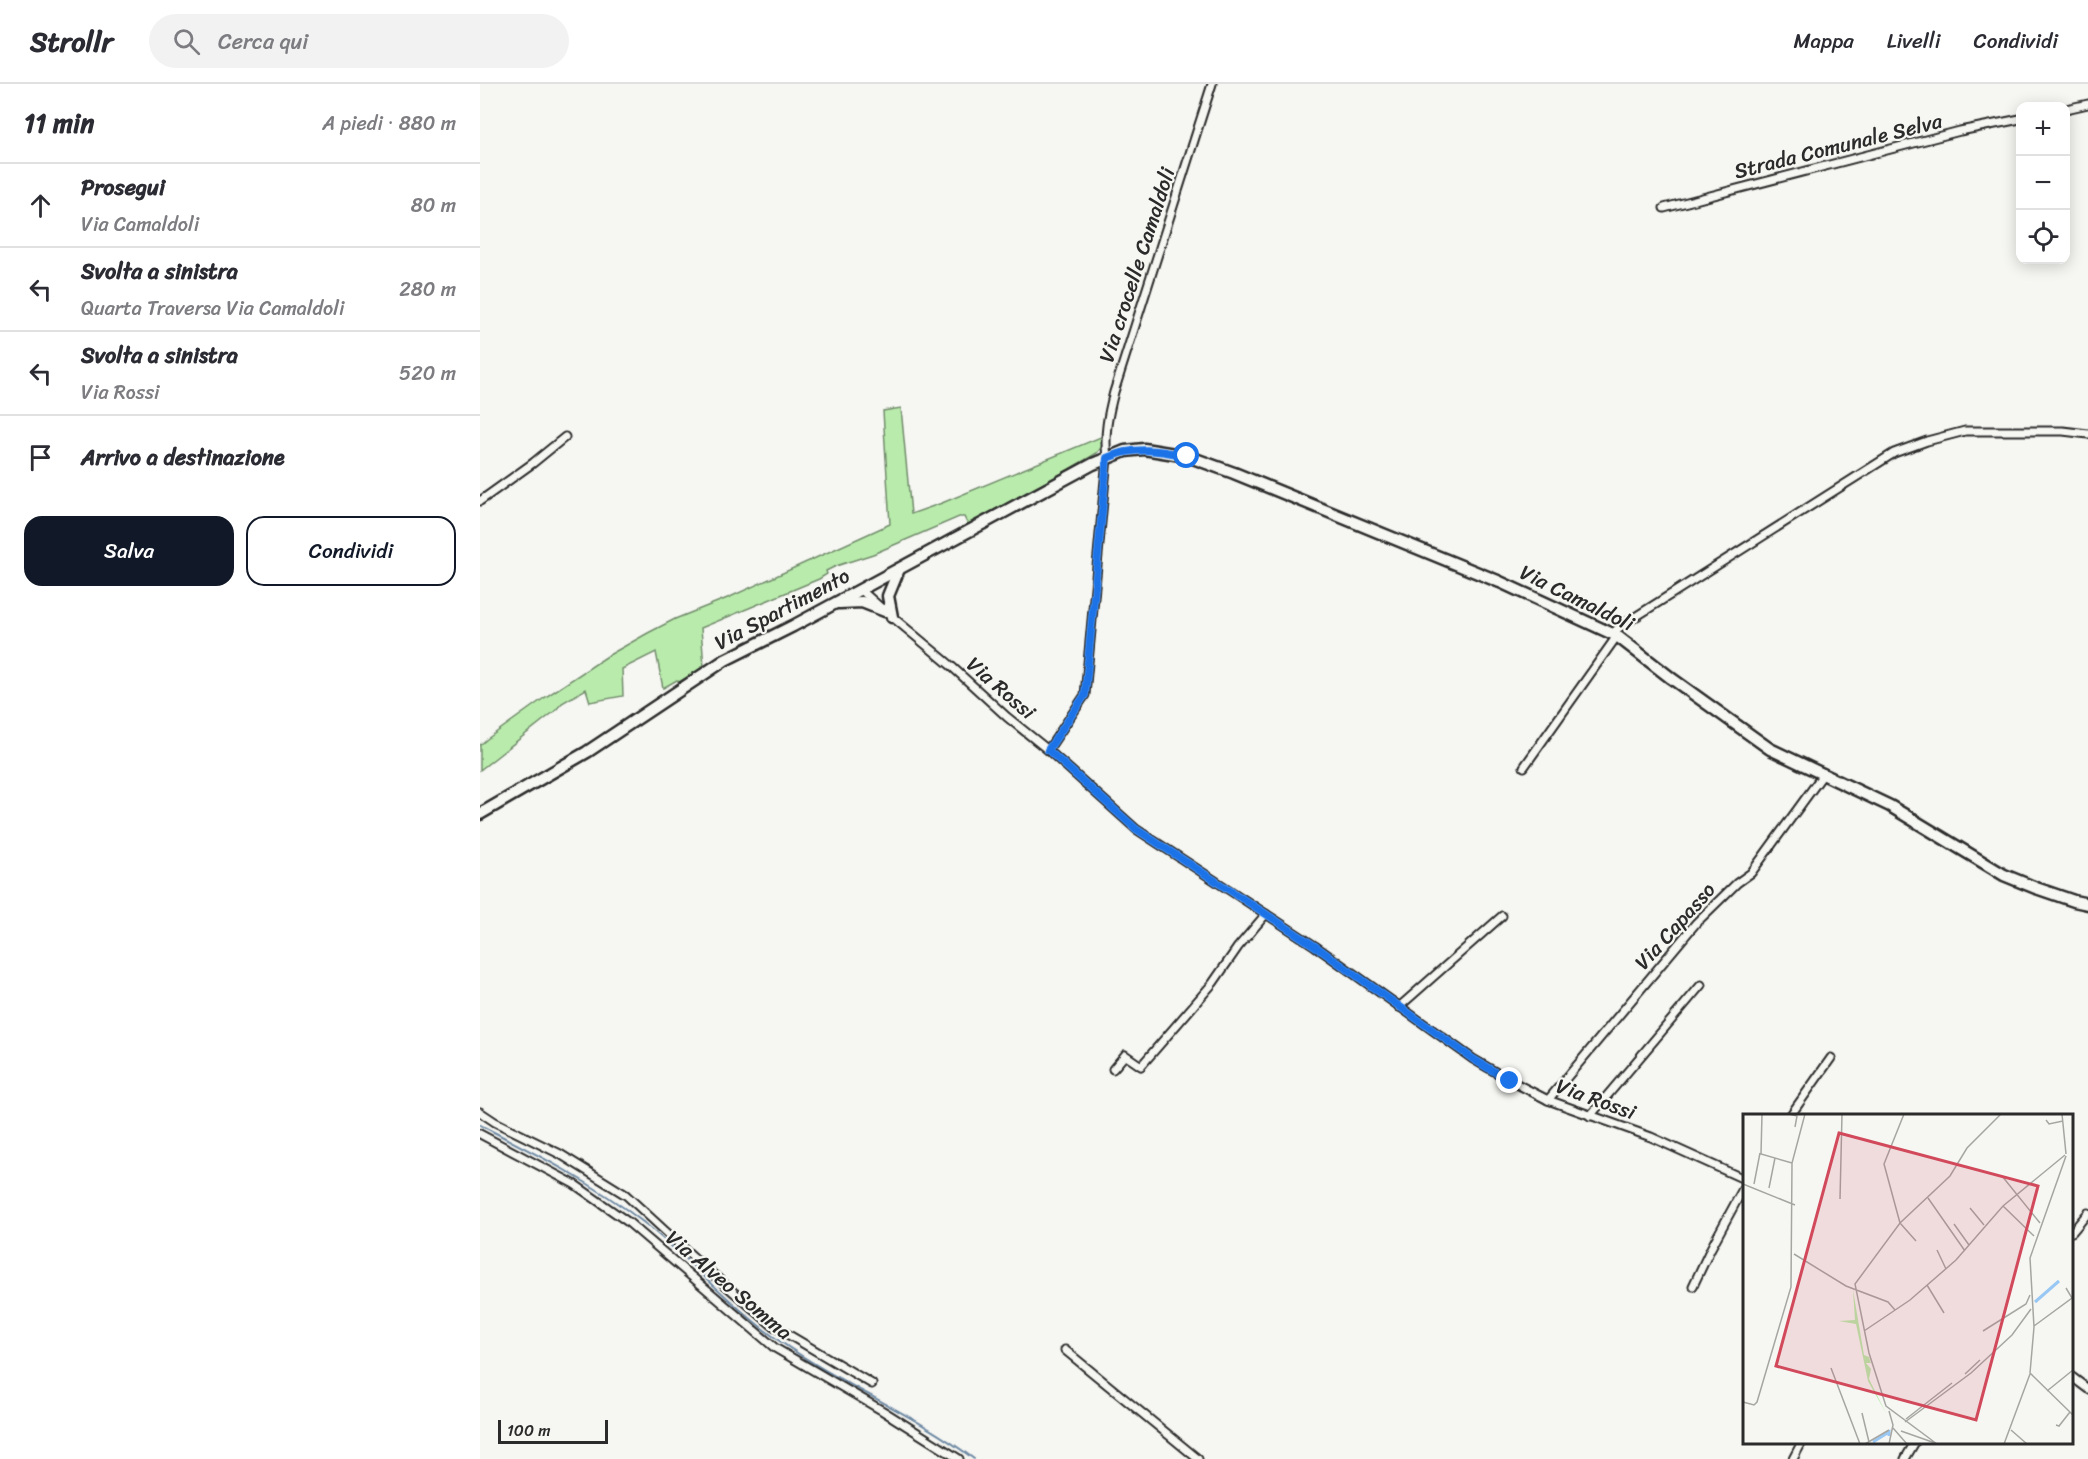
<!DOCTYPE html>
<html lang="it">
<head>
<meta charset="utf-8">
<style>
  body { margin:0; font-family:Sriracha,sans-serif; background:#f2f2f3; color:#2b2b33 }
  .controls { position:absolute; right:18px; top:18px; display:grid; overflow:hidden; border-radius:12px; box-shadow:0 3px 15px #0003 }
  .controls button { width:54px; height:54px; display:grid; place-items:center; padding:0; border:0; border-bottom:2px solid #e1e1e2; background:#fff; color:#2b2b33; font:30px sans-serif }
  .scale { position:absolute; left:18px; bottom:15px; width:110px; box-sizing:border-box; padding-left:6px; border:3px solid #2b2b2b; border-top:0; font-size:16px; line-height:21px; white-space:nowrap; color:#2b2b2b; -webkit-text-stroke:4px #f6f6f2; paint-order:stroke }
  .stop { position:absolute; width:18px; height:18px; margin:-14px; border:4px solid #1a73e8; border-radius:50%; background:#fff }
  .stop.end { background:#1a73e8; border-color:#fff; box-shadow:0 2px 6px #0008 }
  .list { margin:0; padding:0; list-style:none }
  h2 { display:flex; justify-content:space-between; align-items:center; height:78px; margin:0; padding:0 24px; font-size:26px }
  h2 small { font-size:20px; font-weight:400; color:#7c7c81 }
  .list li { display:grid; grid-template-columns:39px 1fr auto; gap:18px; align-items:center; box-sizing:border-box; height:84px; padding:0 24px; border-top:2px solid #e1e1e2 }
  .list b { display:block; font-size:22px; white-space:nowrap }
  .list p { margin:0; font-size:20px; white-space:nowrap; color:#7c7c81 }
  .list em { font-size:20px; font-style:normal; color:#7c7c81 }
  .actions { display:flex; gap:12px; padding:18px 24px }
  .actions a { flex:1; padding:14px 0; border:2px solid #111827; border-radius:18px; text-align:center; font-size:21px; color:#111827 }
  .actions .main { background:#111827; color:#fff }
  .icon { flex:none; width:33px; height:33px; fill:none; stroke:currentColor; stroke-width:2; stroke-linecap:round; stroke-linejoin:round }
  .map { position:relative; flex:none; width:1608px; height:1375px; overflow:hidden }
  header { display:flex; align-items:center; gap:36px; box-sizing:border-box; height:84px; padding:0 30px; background:#fff; border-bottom:2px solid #e1e1e2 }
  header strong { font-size:28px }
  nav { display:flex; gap:33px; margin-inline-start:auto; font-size:21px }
  .search { width:420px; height:54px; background:#f2f2f3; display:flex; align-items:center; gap:15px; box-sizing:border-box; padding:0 21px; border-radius:33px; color:#7c7c81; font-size:22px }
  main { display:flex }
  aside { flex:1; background:#fff }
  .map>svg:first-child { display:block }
</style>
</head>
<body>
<header>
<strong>Strollr</strong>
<div class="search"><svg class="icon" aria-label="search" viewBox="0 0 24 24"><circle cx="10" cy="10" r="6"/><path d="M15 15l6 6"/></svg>Cerca qui</div>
<nav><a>Mappa</a><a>Livelli</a><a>Condividi</a></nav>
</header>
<main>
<aside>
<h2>11 min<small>A piedi · 880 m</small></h2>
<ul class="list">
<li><svg class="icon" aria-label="ahead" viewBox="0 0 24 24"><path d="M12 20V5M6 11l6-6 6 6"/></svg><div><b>Prosegui</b><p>Via Camaldoli</p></div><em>80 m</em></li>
<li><svg class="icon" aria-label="left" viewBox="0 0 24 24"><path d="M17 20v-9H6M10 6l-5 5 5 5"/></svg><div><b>Svolta a sinistra</b><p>Quarta Traversa Via Camaldoli</p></div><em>280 m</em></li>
<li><svg class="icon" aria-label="left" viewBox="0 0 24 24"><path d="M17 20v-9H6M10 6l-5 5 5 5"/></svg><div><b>Svolta a sinistra</b><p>Via Rossi</p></div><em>520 m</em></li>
<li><svg class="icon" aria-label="arrive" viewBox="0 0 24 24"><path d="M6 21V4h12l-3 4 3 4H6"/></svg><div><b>Arrivo a destinazione</b></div></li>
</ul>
<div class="actions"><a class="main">Salva</a><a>Condividi</a></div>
</aside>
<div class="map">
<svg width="1608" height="1375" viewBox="0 0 1608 1375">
  <rect width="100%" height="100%" fill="#f6f6f2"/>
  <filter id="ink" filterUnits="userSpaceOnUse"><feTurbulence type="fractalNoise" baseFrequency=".0167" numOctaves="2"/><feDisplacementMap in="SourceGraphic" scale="12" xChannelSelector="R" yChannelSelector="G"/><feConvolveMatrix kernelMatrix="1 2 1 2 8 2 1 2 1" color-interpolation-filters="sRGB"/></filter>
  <g filter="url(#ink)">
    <polygon fill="#b9ecac" stroke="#728c6c" stroke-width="1.5" points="421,324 431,430 462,419 623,352 623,361 617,369 489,443 484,433 479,433 393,470 356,482 346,487 347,490 339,495 221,544 224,583 199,598 197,596 183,604 176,568 142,585 143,612 110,618 106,605 82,619 75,627 0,686 0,661 7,655 64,614 129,571 168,549 195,535 250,513 410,440 403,327"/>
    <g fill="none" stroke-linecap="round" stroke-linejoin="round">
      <path stroke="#6d89a4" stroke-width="2" d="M0,1041C57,1070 113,1099 163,1138C206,1172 243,1214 286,1247C351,1297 429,1326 494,1375"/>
      <g stroke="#2b2b2b" stroke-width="11">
        <g id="street">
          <polyline points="1586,25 1608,20"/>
          <polyline points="1184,124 1480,47 1540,35"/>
          <polyline points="0,417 53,379 85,353"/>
          <polyline points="381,506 399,522"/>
          <polyline points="410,531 469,580 527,633 568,666 656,745 835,862 993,975 1031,997 1068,1016 1171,1053 1264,1095"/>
          <polyline points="1133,549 1141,542 1414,369 1447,357 1485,347 1583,347 1608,350"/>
          <path d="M568,666L605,611L627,374C624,350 628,331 634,308L732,0"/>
          <polyline points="1044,683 1137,552"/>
          <polyline points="919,923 1022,832"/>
          <polyline points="633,985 645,971 661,982 733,899 758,863 786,830"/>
          <polyline points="1068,1016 1216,839 1257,799 1271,789 1344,689"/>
          <polyline points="0,1028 15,1038 80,1070 146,1111 221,1180 292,1241 392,1300"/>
          <polyline points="1110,1032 1221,901"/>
          <polyline points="1310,1032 1351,974"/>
          <polyline points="0,1050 94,1100 148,1138 295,1264 403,1327 479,1375"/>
          <polyline points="1592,1148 1608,1129"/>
          <polyline points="1213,1202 1231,1164 1264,1103"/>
          <polyline points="585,1266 718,1375"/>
          <polyline points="1592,1293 1608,1305"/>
          <polyline points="1313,1375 1322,1358"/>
          <polyline points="1425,1375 1435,1358"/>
        </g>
      </g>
      <g stroke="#2b2b2b" stroke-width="15">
        <g id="secondary">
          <polyline points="359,519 382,518 405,527"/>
          <polyline points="412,533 408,512 419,485"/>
          <polyline points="0,730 107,668 245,576 313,542 613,380 645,367 664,365 707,372 754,389 1020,498 1137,552 1191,594 1290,665 1410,722 1524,791 1556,804 1594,817 1608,820"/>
        </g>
      </g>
      <use href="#street" stroke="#f6f6f2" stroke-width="7"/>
      <use href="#secondary" stroke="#f6f6f2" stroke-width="10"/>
    </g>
  </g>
  <g fill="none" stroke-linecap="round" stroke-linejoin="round" filter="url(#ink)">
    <path stroke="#1a73e8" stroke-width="8" d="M707,372C679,366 654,362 627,374L605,611L568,666L656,745L835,862L993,975L1030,997"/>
  </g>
  <g text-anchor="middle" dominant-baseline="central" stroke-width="4.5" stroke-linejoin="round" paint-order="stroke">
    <g font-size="21" fill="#2b2b2b" stroke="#f6f6f2">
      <text transform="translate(1358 62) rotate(-14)">Strada Comunale Selva</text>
      <text transform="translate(657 181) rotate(-72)">Via crocelle Camaldoli</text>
      <text transform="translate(1097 514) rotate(26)">Via Camaldoli</text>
      <text transform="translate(302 525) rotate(-28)">Via Spartimento</text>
      <text transform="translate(521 604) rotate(41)">Via Rossi</text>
      <text transform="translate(1195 842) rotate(-48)">Via Capasso</text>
      <text transform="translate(1116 1015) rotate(20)">Via Rossi</text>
      <text transform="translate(249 1201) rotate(40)">Via Alveo Somma</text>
    </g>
  </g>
  <g transform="translate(1263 1030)">
    <rect width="330" height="330" fill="#f6f6f2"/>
    <path d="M110,176L121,241L126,243L128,249H123L128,255L126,265L143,299L125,267L113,210L96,207L112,206Z" fill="#b9ecac"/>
    <path fill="none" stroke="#99c8f4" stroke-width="3" d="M292,188L316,167M130,328L146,318V322"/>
    <path fill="none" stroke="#a5a5a2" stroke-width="1.5" d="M19,0L18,40L49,49M46,0L54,2L52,13M319,0L323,40M303,6L306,10L320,7M323,42L287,144L291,213L287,259L330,301M259,62L297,109M0,70L52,91M11,70L17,39M26,74L32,44M185,84L222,137M97,85L99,0M260,92L291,122M227,94L241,111M157,109L141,50L161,0M157,109L173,127M211,110L226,131M194,136L203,155M51,140L103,172L145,188L152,196M184,171L201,199M291,212L329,184L323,174M121,217L167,186L213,146L260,92L322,41M240,217L283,190L287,181M88,254L117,330M222,260L237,246M304,277L330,256M0,288L11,291L14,288L48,173L49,49L62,0M119,299L126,328M163,305L209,269M162,308L228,259L269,221L288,195M313,311L316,312L327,298M150,314L164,330M268,316L284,330M158,317L192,329M122,330L146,316M146,330L150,311L146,297M194,330L143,292L126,239L112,170L157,109L207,62L224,34L258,0M261,330L287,260"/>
    <path fill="#d1495b" fill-opacity="0.15" stroke="#d1495b" stroke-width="3" d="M96,19L295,72L233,306L33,252Z"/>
    <rect width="330" height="330" fill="none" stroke="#2b2b2b" stroke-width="3"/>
  </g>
</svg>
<div class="controls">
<button>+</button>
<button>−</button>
<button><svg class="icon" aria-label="locate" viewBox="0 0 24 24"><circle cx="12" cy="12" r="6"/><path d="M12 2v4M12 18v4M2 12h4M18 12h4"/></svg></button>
</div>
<div class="scale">100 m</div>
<div class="stop" style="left:707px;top:372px"></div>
<div class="stop end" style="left:1030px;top:997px"></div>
</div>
</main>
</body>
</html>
